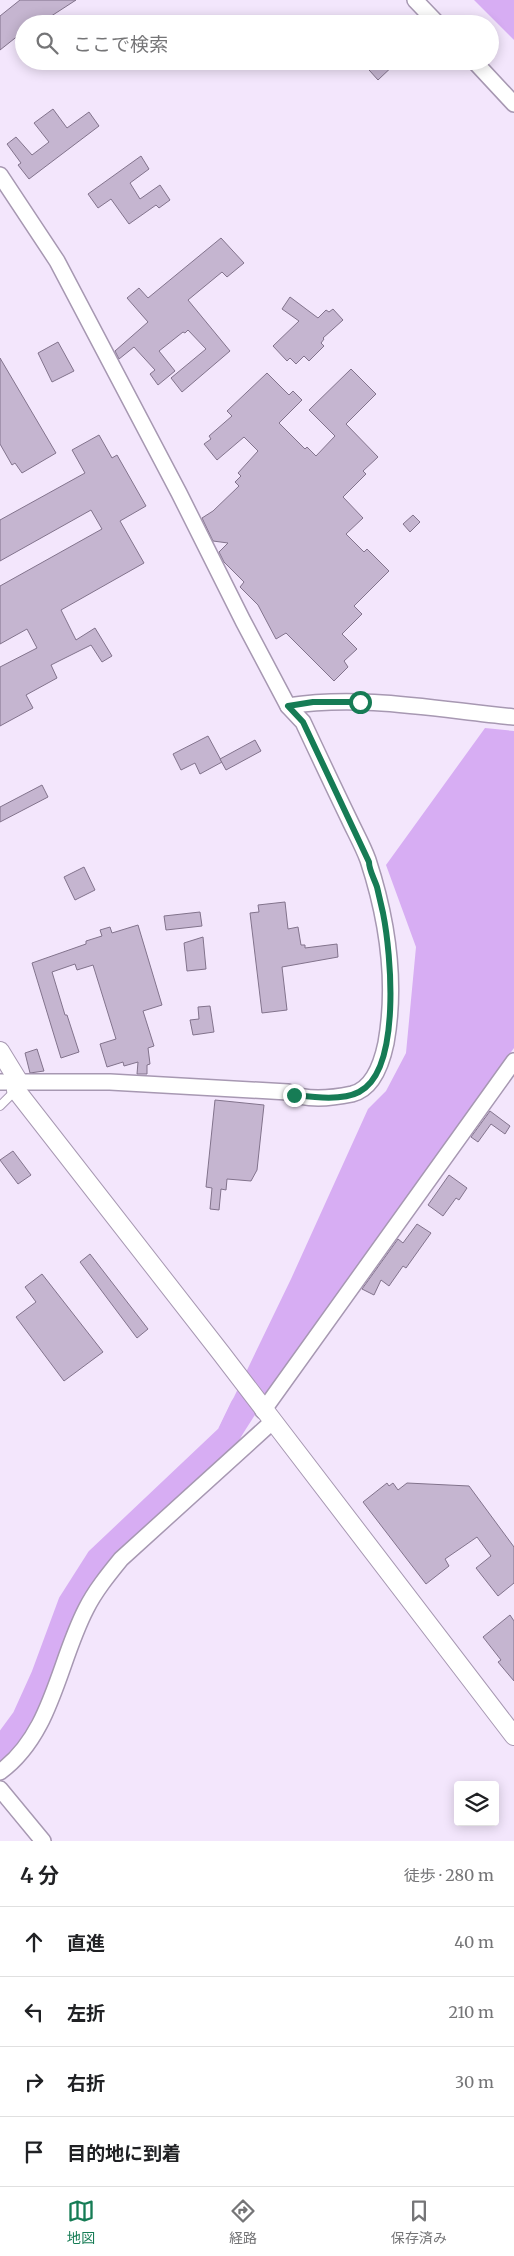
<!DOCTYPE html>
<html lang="ja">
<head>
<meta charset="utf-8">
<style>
  body { margin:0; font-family:Merriweather,"Noto Sans JP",serif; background:#f2f2f2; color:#202124 }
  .controls { position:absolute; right:15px; bottom:15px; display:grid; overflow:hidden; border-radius:5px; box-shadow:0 2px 12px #0003 }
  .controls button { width:45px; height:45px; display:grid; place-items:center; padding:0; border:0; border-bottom:1px solid #e0e0e0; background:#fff; color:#202124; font:25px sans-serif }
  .stop { position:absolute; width:15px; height:15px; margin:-11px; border:4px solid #167c55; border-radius:50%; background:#fff }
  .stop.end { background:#167c55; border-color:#fff; box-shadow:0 1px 5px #0008 }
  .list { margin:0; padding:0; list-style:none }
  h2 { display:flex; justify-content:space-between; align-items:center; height:65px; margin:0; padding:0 20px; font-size:21px }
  h2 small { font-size:16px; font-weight:400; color:#757577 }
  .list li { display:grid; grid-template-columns:32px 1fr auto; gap:15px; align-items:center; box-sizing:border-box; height:70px; padding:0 20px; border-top:1px solid #e0e0e0 }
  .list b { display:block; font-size:19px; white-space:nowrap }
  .list em { font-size:16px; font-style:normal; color:#757577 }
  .icon { flex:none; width:28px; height:28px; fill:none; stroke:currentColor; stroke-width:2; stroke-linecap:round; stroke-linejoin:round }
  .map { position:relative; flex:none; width:514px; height:1841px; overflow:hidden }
  .search { position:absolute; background:#fff; box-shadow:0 2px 12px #0003; left:15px; right:15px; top:15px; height:55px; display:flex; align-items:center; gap:12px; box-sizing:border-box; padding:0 18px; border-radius:28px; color:#757577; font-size:19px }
  .sheet { height:345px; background:#fff }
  nav { display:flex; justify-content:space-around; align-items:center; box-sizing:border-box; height:70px; border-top:1px solid #e0e0e0; background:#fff; font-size:14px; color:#757577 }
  nav a { display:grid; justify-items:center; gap:2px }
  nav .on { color:#167c55 }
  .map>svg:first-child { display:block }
</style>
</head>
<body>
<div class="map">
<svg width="514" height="1841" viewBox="0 0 514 1841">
  <rect width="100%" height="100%" fill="#f3e6fc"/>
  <g fill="#d7adf3">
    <polygon points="474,0 514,0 514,40"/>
    <polygon points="485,728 514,731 514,1048 288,1363 237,1443 219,1428 291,1279 368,1109 386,1091 406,1053 416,947 386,865"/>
  </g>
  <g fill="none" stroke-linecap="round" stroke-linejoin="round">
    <polyline stroke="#d7adf3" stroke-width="24" points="0,1751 24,1718 43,1676 70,1603 98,1559 228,1436 242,1407"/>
  </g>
  <g fill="#c5b5d0" stroke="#82738c">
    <polygon points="20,0 76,0 39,24 36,21 33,24 24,24 24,31 0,50 0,16"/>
    <polygon points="361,61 398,61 378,80"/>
    <polygon points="53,109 67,128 89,112 99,126 29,179 18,165 21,163 7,144 16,137 32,155 49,142 34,123"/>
    <polygon points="141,156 149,169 130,183 140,199 160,185 170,200 159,208 156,205 129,224 111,199 98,208 88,194"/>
    <polygon points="221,238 244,263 227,277 222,272 188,300 230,351 182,392 171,378 206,349 188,330 185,333 183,332 159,351 175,371 158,385 150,374 155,370 134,347 119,359 115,351 148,322 127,298 139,288 148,298"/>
    <polygon points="290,297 318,318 326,310 329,312 333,309 343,320 323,338 324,339 321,343 324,346 309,361 304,356 296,364 290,358 287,361 273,346 299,321 282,309"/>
    <polygon points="58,342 74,371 52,382 38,353"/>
    <polygon points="0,358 56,453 22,473 15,463 12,465 0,444"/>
    <polygon points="351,369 376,394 346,424 378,457 363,471 366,474 343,497 363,518 346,534 364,552 367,549 389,571 354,606 362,614 342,634 357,649 344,661 348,667 334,681 286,633 276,639 258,605 240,587 244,582 224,562 219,552 228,543 213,541 202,518 213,511 239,486 235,482 241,476 238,473 258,451 244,437 217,460 204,444 211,439 209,436 232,416 227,411 267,373 289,395 293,391 302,400 279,423 305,449 307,447 316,456 335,436 309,410"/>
    <polygon points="99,435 112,458 117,455 146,506 120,521 144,563 61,610 76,640 95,628 112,656 102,662 91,645 51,665 57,678 26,695 33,708 0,726 0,667 37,648 27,629 0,644 0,586 102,529 91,510 0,561 0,520 85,473 72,450"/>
    <polygon points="413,515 420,522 410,532 403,524"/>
    <polygon points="208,736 222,762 200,774 195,763 181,770 173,754"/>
    <polygon points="255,740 261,751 226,770 220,759"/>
    <polygon points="42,785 48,797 0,822 0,807"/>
    <polygon points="84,867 95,890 75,900 64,877"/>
    <polygon points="285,902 288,929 298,927 301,945 305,945 305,948 337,944 338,957 282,967 287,1010 262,1013 250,913 259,912 258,905"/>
    <polygon points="200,912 202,926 166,930 164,916"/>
    <polygon points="138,925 162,1005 143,1011 154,1046 148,1048 150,1064 147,1065 147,1074 137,1074 138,1062 124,1066 123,1062 107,1067 100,1044 116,1039 93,965 77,970 75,964 52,972 65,1015 67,1015 79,1052 61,1058 32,963 86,944 86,941 102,936 100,930 110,927 112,933"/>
    <polygon points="203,937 206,969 187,971 184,943"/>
    <polygon points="210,1006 214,1032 193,1035 190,1020 199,1019 198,1007"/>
    <polygon points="37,1049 44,1071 30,1073 25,1053"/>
    <polygon points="215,1100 264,1105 257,1170 251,1181 227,1179 226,1190 221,1189 219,1210 210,1209 212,1188 206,1187"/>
    <polygon points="490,1111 510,1126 505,1134 491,1124 478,1142 471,1137"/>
    <polygon points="13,1151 31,1175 18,1184 0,1160"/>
    <polygon points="449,1175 467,1188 459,1200 456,1198 443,1216 428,1205"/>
    <polygon points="417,1224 431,1233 406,1268 403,1266 389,1286 381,1280 374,1295 362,1289 398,1239 403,1243"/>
    <polygon points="90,1254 148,1329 137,1338 80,1262"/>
    <polygon points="42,1274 103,1352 64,1381 16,1317 36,1302 25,1287"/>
    <polygon points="387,1483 389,1486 393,1483 398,1490 407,1483 469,1486 514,1547 514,1583 498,1596 476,1568 491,1556 477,1537 445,1559 449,1566 426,1584 363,1502"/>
    <polygon points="510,1615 514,1621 514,1681 498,1662 501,1660 483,1637"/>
  </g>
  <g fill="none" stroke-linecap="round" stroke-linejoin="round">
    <g stroke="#a798b2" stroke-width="10">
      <polyline id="service" points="0,1106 16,1090"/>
    </g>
    <g stroke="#a798b2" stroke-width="18">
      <g id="minor">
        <polyline points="415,0 438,24"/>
        <polyline points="474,61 514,104"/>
        <path d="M0,175L57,261L179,493L243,621L288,706L303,722C318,754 333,786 349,819C355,832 363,846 368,860C387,918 397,981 386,1043C382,1062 373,1089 352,1094C333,1098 306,1101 288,1092L110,1082H0"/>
        <path d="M288,706C362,694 440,710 514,717"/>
        <polyline points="263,1411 514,1061"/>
        <path d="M0,1772C52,1734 58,1663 86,1609C95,1591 108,1575 121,1559L272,1422"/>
        <polyline points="0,1789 43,1841"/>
      </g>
    </g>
    <g stroke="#a798b2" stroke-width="20">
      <polyline id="tertiary" points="0,1051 19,1082 16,1090 221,1353 514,1736"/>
    </g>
    <use href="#service" stroke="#fff" stroke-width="8"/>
    <use href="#minor" stroke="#fff" stroke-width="15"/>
    <use href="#tertiary" stroke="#fff" stroke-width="18"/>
  </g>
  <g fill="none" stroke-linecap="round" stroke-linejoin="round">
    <path stroke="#167c55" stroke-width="6" d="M294,1095C312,1097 342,1101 359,1092C402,1070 391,953 383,913C381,904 379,896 377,887C374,878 369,870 369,862L303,722L288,706L313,702H360"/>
  </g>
</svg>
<div class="controls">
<button><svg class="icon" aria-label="layers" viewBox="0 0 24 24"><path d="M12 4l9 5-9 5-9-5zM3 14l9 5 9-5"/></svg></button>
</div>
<div class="stop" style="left:360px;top:702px"></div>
<div class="stop end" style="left:294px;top:1095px"></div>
<div class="search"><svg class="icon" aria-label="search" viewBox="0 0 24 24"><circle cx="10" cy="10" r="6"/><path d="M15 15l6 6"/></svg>ここで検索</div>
</div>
<section class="sheet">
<h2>4 分<small>徒歩 · 280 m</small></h2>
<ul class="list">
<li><svg class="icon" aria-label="ahead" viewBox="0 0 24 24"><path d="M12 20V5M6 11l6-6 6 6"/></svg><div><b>直進</b></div><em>40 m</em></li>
<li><svg class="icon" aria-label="left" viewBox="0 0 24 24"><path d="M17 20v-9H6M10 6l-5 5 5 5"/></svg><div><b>左折</b></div><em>210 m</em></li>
<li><svg class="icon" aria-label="right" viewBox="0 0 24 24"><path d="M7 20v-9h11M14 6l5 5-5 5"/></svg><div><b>右折</b></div><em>30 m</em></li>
<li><svg class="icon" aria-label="arrive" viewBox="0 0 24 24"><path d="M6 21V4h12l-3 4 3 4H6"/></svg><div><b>目的地に到着</b></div></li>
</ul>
</section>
<nav>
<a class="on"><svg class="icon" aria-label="map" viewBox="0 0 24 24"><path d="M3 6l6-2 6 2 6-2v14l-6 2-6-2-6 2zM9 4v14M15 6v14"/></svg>地図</a>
<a><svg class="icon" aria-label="directions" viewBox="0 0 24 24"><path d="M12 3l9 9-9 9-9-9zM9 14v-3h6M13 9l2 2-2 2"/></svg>経路</a>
<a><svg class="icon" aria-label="saved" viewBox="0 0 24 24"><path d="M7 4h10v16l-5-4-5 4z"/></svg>保存済み</a>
</nav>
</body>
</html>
